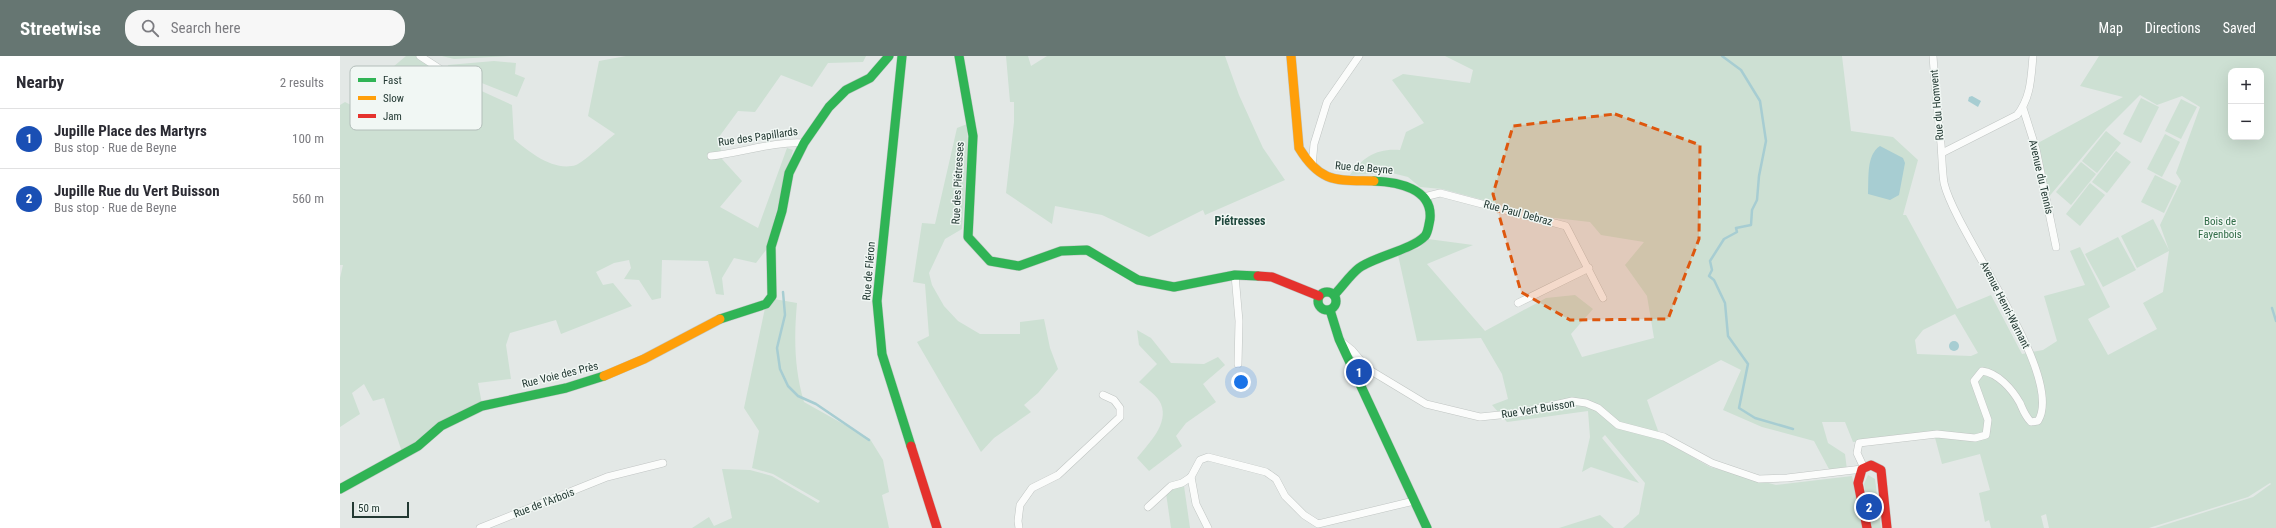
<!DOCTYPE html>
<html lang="en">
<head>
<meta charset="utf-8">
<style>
  body { margin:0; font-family:"Roboto Condensed",sans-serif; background:#f7f7f7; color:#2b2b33 }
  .controls { position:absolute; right:12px; top:12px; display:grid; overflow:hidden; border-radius:8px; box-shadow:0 4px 16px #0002 }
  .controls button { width:36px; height:36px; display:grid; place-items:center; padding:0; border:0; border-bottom:1px solid #e1e1e2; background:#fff; color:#2b2b33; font:20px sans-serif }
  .scale { position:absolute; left:12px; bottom:10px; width:57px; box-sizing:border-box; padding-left:4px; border:2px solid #233933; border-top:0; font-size:11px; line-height:14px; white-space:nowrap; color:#233933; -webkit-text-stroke:3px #f1f7f4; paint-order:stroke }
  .you { position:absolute; left:901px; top:326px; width:14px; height:14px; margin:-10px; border:3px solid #fff; border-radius:50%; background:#1a73e8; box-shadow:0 0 0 6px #1a73e833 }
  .badge { display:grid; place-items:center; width:26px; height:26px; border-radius:50%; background:#667672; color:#fff; font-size:13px; font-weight:700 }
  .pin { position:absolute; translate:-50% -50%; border:2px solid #fff; box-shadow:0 1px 4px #0006 }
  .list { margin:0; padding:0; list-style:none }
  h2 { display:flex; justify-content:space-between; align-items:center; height:52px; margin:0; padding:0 16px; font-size:17px }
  h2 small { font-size:13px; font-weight:400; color:#7c7c81 }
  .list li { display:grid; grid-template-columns:26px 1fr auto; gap:12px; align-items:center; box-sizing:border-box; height:60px; padding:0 16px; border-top:1px solid #e1e1e2 }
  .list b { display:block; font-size:15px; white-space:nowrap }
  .list p { margin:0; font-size:13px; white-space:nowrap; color:#7c7c81 }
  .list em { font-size:13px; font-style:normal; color:#7c7c81 }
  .icon { flex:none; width:22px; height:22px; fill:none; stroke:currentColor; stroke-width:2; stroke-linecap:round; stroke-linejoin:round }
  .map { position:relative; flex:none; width:1936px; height:472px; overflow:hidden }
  header { display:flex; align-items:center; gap:24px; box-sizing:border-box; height:56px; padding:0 20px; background:#667672; color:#fff }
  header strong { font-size:19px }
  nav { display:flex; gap:22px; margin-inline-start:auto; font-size:14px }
  .search { width:280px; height:36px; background:#f7f7f7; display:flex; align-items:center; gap:10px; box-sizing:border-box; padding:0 14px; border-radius:16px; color:#7c7c81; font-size:15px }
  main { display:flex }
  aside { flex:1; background:#fff }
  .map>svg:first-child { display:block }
</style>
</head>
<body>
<header>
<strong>Streetwise</strong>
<div class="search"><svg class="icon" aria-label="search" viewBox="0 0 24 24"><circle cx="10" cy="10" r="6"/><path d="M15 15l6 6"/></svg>Search here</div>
<nav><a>Map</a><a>Directions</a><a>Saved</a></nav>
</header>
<main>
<aside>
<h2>Nearby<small>2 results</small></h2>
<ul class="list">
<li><span class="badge" style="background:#1a4fb4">1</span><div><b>Jupille Place des Martyrs</b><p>Bus stop · Rue de Beyne</p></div><em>100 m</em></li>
<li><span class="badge" style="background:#1a4fb4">2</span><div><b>Jupille Rue du Vert Buisson</b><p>Bus stop · Rue de Beyne</p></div><em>560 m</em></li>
</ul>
</aside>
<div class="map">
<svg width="1936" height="472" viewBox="0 0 1936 472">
  <rect width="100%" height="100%" fill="#e3e8e6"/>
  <g fill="#cde0d3" fill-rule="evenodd">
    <polygon points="66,0 77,0 109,21 84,60 40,22"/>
    <polygon points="102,0 170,0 114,3"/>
    <path d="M286,0H526L523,6L488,7L472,31L441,19L415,56L398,55L379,81L382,103L402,125L380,151L418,172L447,92L453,94L426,194L416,207L394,202L382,222L384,239L376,238L368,205L322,204L321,242L312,244L299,224L284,223L291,212L289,204L274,207L256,216L263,229L273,227L292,250L221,278L216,264L170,277L166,289L171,323L138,327L142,348L62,396L44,342L33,345L24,328L12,337L20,358L0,371V222L3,209H0V49L5,46L17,52L45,28L85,63L113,22L172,49L174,83C189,96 214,116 236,109C244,106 267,84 275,78L248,60L259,5Z"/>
    <polygon points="666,0 688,0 691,10 707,0 885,0 899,39 923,92 945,124 865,159 863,154 809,181 762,159 715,150 712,168 666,137 674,66 674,46 670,46"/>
    <path d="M1105,0H1502L1511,75L1553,81L1578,104L1563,159H1566L1617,253L1651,239L1682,298L1703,294L1717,285L1704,240L1745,229L1730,195L1740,191L1770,251L1748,263L1768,299L1817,273L1803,247L1823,236L1829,195L1797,212L1781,180L1813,163L1829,194L1820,169L1841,125L1836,117L1860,51L1842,40L1817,49L1800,39L1766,73L1707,143L1696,88L1783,41L1740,30L1759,0H1936V472H1815L1913,441L1931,428L1930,427L1908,441L1809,472H1709L1706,458L1701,460L1704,472H1651L1649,464L1645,466L1639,437L1650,434L1640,398L1602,408L1594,378L1513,386L1505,366H1482L1488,387L1505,398L1507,414L1490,415L1474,385L1422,371L1383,354L1401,314L1381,304L1307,344L1321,383L1370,411L1436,429L1512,420L1524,472H1283L1299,458L1305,427L1265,379L1262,382L1299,427L1251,411L1242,416L1250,381L1248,355L1167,366L1152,349L1168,343L1162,318L1141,282L1077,285L1058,199L1079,192L1088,183L1133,189L1087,208L1145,275L1206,242L1235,239L1253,253L1231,278L1242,301L1314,282L1307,240L1285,209L1304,186L1261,179L1250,166L1206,161L1102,133L1080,131L1068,121L1052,117L1010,119C1023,101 1037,92 1060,94L1066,76L1084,67L1052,24L1063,18L1130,27L1133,14ZM1891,15H1921V81H1891ZM1615,258L1638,297L1631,300L1577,298L1575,284L1583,274Z"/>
    <polygon points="154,5 176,7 175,18 185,22 177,41 109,14 108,9"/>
    <polygon points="1801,42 1819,51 1801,87 1783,78"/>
    <polygon points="1841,43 1857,51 1841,83 1825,75"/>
    <polygon points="627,68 628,95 622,173 605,183 589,217 592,229 604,250 618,265 640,278 680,278 680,266 704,263 710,292 718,313 698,337 684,349 691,356 654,382 641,396 577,286 589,280 585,228 573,226 582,167 595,168 617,72"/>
    <polygon points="1766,75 1781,87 1757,117 1742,105"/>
    <polygon points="1825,78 1840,86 1822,121 1807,113"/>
    <polygon points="1776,95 1791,106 1767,137 1752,126"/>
    <polygon points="1741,106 1756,118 1731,149 1716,136"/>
    <polygon points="1815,119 1837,130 1824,157 1801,146"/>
    <polygon points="1750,127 1765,139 1740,170 1726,158"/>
    <polygon points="1778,181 1796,214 1763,231 1745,198"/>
    <path d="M434,243L457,247C454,281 454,312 464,346L530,383L543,404L549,436L542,439L549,472H352L369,461L374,470L392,462L382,413L410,414L432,420L478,447L480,445L433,418L412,412L419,375L404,352L425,252Z"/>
    <path d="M797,274L811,282L831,307L864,308L878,301L885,309L863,328L876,346L846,367L836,380L842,390L809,415L797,402C809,387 829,368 821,348C818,340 806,332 799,326L817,308L799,289Z"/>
    <polygon points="1528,419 1535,423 1541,472 1531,472 1524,428"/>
    <polygon points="844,430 850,472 831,472 826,437 830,431"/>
    <polygon points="1260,459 1274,472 1219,472"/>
  </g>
  <g fill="#a7cdd2">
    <polygon points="1632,40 1641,45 1638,51 1628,45 1629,41"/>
    <path d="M1540,90L1563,102L1565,107L1559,139L1550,144L1528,138C1529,122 1526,99 1540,90Z"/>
    <circle cx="1614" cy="290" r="5"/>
  </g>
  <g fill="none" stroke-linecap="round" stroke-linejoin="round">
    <g stroke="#a7cdd2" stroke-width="2.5">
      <polyline points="1382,0 1401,14 1420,45 1426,85 1419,120 1417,144 1412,154 1411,169 1396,172 1397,176 1384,183 1370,205 1372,214 1369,220 1374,224 1385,247 1388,280 1408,308 1399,352 1415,362 1453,373"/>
      <polyline points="443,236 445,259 437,292 440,313 448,330 458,340 476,348 529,384"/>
      <polyline points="1932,252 1936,265"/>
    </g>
    <g stroke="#c0c5c3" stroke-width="8">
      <g id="street">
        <polyline points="80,0 103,15"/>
        <polyline points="1683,52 1696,93 1716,191"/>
        <path d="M1602,97L1677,59C1691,42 1691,21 1693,0"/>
        <path d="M371,100C401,97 434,85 464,87"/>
        <polyline points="972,110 974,88 987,46 1019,0"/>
        <polyline points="1084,141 1100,137 1226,170 1263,242"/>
        <polyline points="895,219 899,265 898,308"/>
        <polyline points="1178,247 1249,212"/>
        <polyline points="1002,286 1012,294 1028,313 1086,348 1140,361 1179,357 1232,345 1246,347 1258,352 1278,369 1324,381 1372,407 1419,423 1447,422 1522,413"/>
        <path d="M1524,412L1517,397L1519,387L1597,378L1635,382L1646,379L1648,364L1634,325L1642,315C1658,317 1672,333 1680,347C1683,354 1685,360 1691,366L1698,365C1726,320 1616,178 1604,127C1602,115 1602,100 1601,88C1598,58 1595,29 1593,0"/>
        <polyline points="851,421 856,448 868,472"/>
        <polyline points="808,451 831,430 842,427 851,421 860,404 868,401 926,416 936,423 945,440 964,459 978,468 1074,445"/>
        <polyline points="140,472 267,421 323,407"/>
        <polyline points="679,472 678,465 680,449 692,432 718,419 780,361 780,352 774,344 763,339"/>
      </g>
    </g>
    <g stroke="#c0c6c3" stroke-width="10">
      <g id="fast">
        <polyline points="562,0 537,245 542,298 571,390"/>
        <polyline points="619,0 633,80 628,181 650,205 679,210 721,195 747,194 798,224 834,231 895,219 918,220"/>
        <circle cx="987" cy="245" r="9"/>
        <path d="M994,239C1002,231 1010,219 1019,212C1035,200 1072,194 1085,180C1088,177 1089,168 1090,163C1093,132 1057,126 1034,125"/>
        <polyline points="990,254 999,283 1087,472"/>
        <polyline points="380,263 426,248 432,240 431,191 442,155 449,117 464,87 489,51 506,34 530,22 549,0"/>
        <polyline points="0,433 78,390 101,370 142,350 226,332 264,320"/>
      </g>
    </g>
    <g stroke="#c0c6c3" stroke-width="10">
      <g id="slow">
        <path d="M951,0L959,92C981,128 997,124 1034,125"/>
        <polyline points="264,320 304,303 380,263"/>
      </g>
    </g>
    <g stroke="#c0c6c3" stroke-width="10">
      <g id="jam">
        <polyline points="918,220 932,221 979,240"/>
        <polyline points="571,390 597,472"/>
        <polyline points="1527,472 1518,427 1522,413 1531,409 1541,414 1547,472"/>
      </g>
    </g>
    <use href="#street" stroke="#fbfcfb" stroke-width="7"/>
    <use href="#fast" stroke="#30b455" stroke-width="9"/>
    <use href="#slow" stroke="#ff9f0a" stroke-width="9"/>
    <use href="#jam" stroke="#e5322d" stroke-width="9"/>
  </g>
  <path fill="#de570e" fill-opacity="0.2" stroke="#de570e" stroke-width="3" stroke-dasharray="8 5" stroke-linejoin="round" d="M1275,58L1360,89L1359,183L1328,263L1230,264L1181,236L1153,138L1173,70Z"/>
  <g text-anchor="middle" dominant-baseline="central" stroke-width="3" stroke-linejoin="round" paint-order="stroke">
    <g font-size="11" fill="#233933" stroke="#f1f7f4">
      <text transform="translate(1597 49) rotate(-95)">Rue du Homvent</text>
      <text transform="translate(418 81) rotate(-8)">Rue des Papillards</text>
      <text transform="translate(1024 112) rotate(5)">Rue de Beyne</text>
      <text transform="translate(1701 121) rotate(77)">Avenue du Tennis</text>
      <text transform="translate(618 127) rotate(-87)">Rue des Piétresses</text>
      <text transform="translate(1178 157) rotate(15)">Rue Paul Debraz</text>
      <text transform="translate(529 215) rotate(-85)">Rue de Fléron</text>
      <text transform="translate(1665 249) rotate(63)">Avenue Henri-Warnant</text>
      <text transform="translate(220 319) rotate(-14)">Rue Voie des Près</text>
      <text transform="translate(1198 353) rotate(-9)">Rue Vert Buisson</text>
      <text transform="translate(204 447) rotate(-21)">Rue de l'Arbois</text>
    </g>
    <g font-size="11" fill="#316c47" stroke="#f1f7f4">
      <text x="1880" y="165">Bois de<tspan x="1880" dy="13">Fayenbois</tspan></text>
    </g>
    <g font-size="12" font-weight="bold" fill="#21493e" stroke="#f1f7f4">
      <text x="900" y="165">Piétresses</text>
    </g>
  </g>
  <rect x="10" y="10" width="132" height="64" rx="6" fill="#f1f7f4" stroke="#b3beba" stroke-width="1"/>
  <rect x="18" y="22" width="18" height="4" fill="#30b455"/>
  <rect x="18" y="40" width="18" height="4" fill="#ff9f0a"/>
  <rect x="18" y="58" width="18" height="4" fill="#e5322d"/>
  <g font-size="11" fill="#233933">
    <text x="43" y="28">Fast</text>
    <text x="43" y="46">Slow</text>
    <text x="43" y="64">Jam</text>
  </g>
</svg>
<div class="controls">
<button>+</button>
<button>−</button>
</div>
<div class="scale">50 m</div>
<div class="you"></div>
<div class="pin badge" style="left:1019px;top:316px;background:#1a4fb4">1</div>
<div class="pin badge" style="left:1529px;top:451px;background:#1a4fb4">2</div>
</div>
</main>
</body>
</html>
